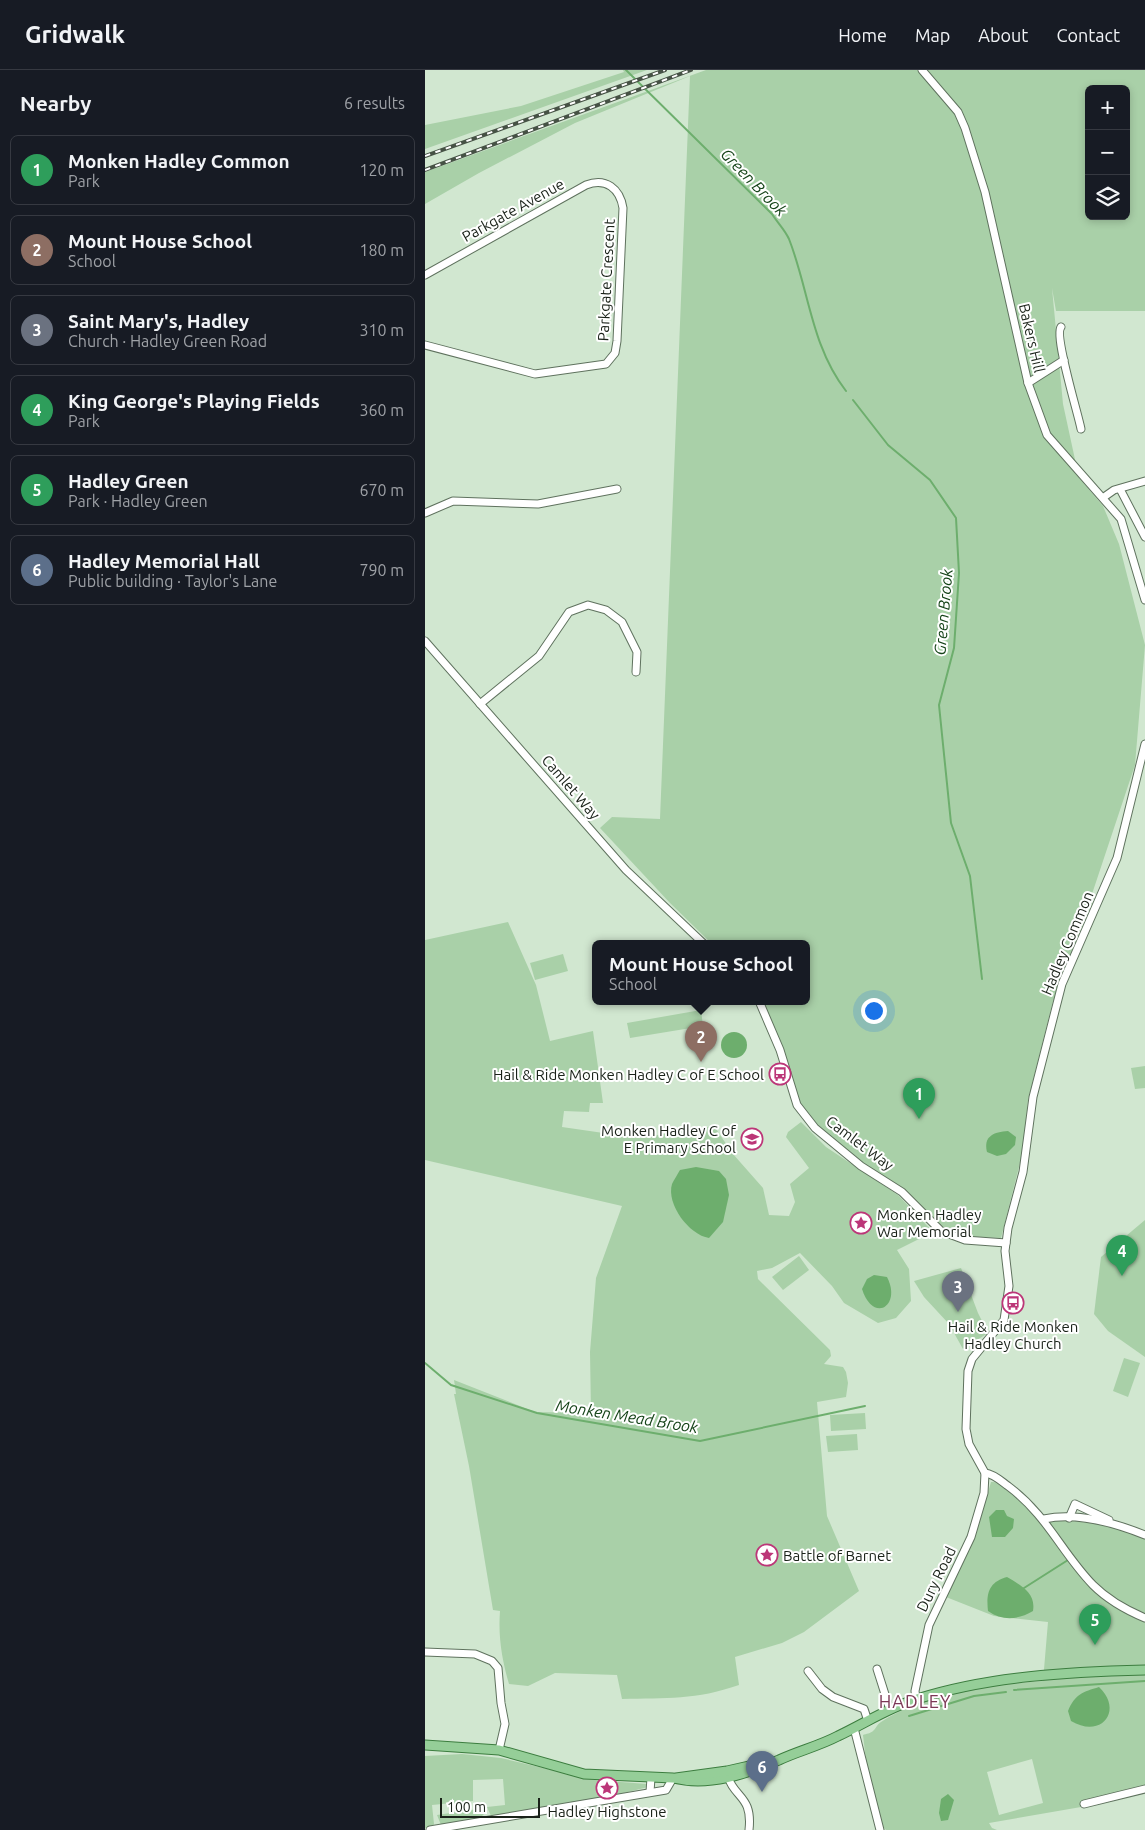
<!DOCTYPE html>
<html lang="en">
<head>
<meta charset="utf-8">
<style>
  body { margin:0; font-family:Ubuntu,sans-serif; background:#242831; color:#f1f3f6 }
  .controls { position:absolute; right:15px; top:15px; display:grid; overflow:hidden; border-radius:8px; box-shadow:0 2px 8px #0003 }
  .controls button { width:45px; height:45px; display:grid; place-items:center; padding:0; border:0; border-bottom:1px solid #363941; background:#171b24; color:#f1f3f6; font:25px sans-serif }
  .scale { position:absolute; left:15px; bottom:12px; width:100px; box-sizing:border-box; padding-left:5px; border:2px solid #1a2219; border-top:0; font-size:14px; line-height:18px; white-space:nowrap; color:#1a2219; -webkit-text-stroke:4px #fff; paint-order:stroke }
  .you { position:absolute; left:448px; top:940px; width:18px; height:18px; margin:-12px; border:4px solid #fff; border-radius:50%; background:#1a73e8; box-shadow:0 0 0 8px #1a73e833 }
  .badge { display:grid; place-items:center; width:32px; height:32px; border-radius:50%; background:#bc3678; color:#fff; font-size:16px; font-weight:700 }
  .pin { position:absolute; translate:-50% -41px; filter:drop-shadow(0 1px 2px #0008) }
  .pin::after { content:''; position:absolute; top:26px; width:18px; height:15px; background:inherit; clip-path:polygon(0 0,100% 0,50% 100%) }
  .popup { position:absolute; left:167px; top:870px; width:218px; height:65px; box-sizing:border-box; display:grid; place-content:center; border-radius:8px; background:#171b24; filter:drop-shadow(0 1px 4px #0005); font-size:16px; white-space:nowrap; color:#9ea1a6 }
  .popup b { font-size:19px; color:#f1f3f6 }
  .popup::after { content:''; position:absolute; left:50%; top:100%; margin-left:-10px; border:10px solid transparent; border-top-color:#171b24 }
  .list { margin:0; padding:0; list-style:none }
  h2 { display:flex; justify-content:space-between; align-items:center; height:65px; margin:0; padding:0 20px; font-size:21px }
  h2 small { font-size:16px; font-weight:400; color:#9ea1a6 }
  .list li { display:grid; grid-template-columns:32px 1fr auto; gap:15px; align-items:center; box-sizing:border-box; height:70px; margin:0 10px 10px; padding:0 10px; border:1px solid #363941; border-radius:8px }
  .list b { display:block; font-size:19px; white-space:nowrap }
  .list p { margin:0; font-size:16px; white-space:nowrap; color:#9ea1a6 }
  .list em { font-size:16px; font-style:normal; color:#9ea1a6 }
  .icon { flex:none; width:28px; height:28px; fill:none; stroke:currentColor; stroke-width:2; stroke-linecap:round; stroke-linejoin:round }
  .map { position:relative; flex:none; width:720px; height:1760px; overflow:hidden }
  header { display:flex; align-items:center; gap:30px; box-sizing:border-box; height:70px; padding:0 25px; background:#171b24; border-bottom:1px solid #363941 }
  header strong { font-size:24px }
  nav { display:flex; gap:28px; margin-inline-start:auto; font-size:18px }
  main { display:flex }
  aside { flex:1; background:#171b24 }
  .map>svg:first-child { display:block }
</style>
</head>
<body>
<header>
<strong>Gridwalk</strong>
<nav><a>Home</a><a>Map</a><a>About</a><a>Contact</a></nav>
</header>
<main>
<aside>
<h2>Nearby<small>6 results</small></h2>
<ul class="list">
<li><span class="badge" style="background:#2e9e5b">1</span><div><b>Monken Hadley Common</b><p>Park</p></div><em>120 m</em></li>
<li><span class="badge" style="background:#8d6e63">2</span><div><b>Mount House School</b><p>School</p></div><em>180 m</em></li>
<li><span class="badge" style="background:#6b7280">3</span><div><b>Saint Mary's, Hadley</b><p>Church · Hadley Green Road</p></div><em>310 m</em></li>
<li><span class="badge" style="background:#2e9e5b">4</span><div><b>King George's Playing Fields</b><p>Park</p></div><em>360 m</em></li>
<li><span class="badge" style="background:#2e9e5b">5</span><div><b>Hadley Green</b><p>Park · Hadley Green</p></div><em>670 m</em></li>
<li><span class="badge" style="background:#5c6f8a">6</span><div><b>Hadley Memorial Hall</b><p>Public building · Taylor's Lane</p></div><em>790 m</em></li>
</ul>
</aside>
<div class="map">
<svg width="720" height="1760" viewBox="0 0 720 1760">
  <rect width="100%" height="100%" fill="#d1e7d0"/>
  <g fill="#a9d0a8" fill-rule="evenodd">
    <polygon points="198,0 222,0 0,79 0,55 96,36 199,2"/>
    <path d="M281,0H720V241H631L627,218L638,334L654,408L678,436L694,474L720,575L710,695L640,905L628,931L603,1030L598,1081L576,1168L546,1167L520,1161L477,1118L436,1092L393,1056L373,1030L356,976L338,931H381V873H286L245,833L175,758L187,747L235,749L265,6L150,53L54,103L0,134V102ZM664,19H701V146H664Z"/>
    <path d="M83,852L111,915L125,971L168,961L178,1033H165L164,1042L139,1041L137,1057L213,1068L289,1056L308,1084L338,1118L344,1145L364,1146L370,1132L365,1114L384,1098L361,1067L363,1062L376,1052L401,1077L473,1125L508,1162L472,1180L484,1199L486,1231L471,1248L453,1253L419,1233L407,1216L375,1183L347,1198L332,1201L333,1209L405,1280L406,1286L399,1294L418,1297L421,1302L423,1313L421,1327L392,1332L402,1446L434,1521L379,1562L357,1573L310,1587L314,1615C271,1630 241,1628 197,1629L192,1605L130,1603L103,1616L84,1614C77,1590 73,1567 75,1541L68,1540L44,1396L29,1324H31L29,1310L110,1342L166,1343L165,1282L171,1208L197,1136L0,1090V870Z"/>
    <polygon points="138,884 143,901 110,910 105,893"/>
    <polygon points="276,940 278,956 205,968 202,953"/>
    <polygon points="720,996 720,1018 710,1019 706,998"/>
    <polygon points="720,1150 720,1287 683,1261 669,1244 676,1187"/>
    <polygon points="374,1186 384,1200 358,1220 347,1207"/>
    <polygon points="536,1198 553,1243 563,1263 538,1279 524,1254 499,1227 489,1211"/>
    <polygon points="699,1288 715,1293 703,1327 688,1321"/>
    <polygon points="440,1343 441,1359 406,1361 405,1345"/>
    <polygon points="432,1364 433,1380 403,1382 401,1366"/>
    <path d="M566,1412C580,1410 607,1441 617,1451C653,1449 686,1455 720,1468V1720L656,1737L564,1753L567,1758L572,1760H461L458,1757L443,1708L438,1665C441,1664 446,1663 448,1661C451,1659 452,1654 456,1652C497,1625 570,1614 618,1611L623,1552L569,1546L521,1527L552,1461ZM607,1689L618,1733L574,1745L562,1702Z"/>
    <polygon points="37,1684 76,1688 170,1710 222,1714 223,1717 187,1726 66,1746 62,1737 80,1735 78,1709 48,1710 48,1731 7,1735 9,1754 7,1757 0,1758 0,1686"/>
    <polygon points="59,1738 59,1744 55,1748 16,1755 12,1745"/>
  </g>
  <g fill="#6dae6d">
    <circle cx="309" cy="975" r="13"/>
    <path d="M583,1061L591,1067L590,1075L581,1084L572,1086L562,1082C558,1066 569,1062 583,1061Z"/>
    <path d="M271,1097L294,1101L301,1109L304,1125L298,1152L284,1168C264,1165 241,1134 247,1114C249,1110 252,1105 255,1100Z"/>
    <path d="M449,1205L462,1207C477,1236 448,1254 437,1219L442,1209Z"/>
    <polygon points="571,1440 579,1440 582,1446 589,1449 588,1458 580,1467 567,1467 564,1447"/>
    <path d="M582,1507C597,1516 611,1523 608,1541C593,1550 577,1551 563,1541C561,1523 564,1512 582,1507Z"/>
    <path d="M674,1617C699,1641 676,1669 646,1651L643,1641C650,1624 658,1622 674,1617Z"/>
    <polygon points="523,1724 529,1730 523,1750 516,1751 514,1743 516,1729"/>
  </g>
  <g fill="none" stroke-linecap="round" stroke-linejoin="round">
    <g stroke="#6dae6d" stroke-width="2">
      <path d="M201,0L347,144C352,152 360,160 364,169C384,220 386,276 421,321"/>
      <polyline points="428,330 463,375 505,410 531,448 534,503 529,578 514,635 526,753 545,806 557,909"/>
      <polyline points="0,1293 26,1315 112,1343 275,1371 440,1336"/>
      <polyline points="599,1518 643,1490"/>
      <polyline points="589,1620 720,1611"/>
      <polyline points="484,1646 549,1626 581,1622"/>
    </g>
    <g stroke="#5f725e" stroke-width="9">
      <g id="minor">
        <polyline points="497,0 533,42 540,58 560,122 603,313 622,365 696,449 720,530"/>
        <path d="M0,205L161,115C181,107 195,119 198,138L192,271L190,283L181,294L110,304L0,275"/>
        <path d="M636,257C629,266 653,343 656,359"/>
        <polyline points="603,313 639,290"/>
        <polyline points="695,419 720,467"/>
        <polyline points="679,427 689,420 720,411"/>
        <polyline points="0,443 28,431 113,434 192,419"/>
        <polyline points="0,571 201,800 278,873"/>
        <polyline points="55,634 114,586 144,542 163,535 181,540 197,552 212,582 211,602"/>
        <polyline points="334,931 355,980 372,1035 390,1058 436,1096 477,1122 516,1161 540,1170 581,1173"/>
        <path d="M560,1403C569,1404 576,1411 583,1416C623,1446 636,1482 668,1515C683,1530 701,1540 720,1548"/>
        <polyline points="644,1448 650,1434 684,1450"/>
        <path d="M619,1449C651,1442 690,1453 720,1465"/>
        <polyline points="0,1582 50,1584 67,1591 73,1598 76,1633 80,1654 74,1680"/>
        <polyline points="452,1599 465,1640"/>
        <polyline points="383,1601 397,1619 408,1627 439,1639 443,1651"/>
        <polyline points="491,1629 490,1621 504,1555 546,1467 559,1423 560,1403 544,1374 541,1359 543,1301 547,1289 579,1250 584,1216 580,1181 583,1158 598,1102 608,1027 637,914 692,788 720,674"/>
        <polyline points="429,1658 455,1760"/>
        <path d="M302,1703C308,1729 328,1724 324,1760"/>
        <polyline points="225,1722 226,1708"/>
        <polyline points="659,1734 720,1719"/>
        <polyline points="5,1760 241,1720 248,1708"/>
      </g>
    </g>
    <g stroke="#3c7d3f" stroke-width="11">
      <g id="major">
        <path d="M0,1675L74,1680L159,1704L248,1708C284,1717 321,1704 354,1690C373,1681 394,1676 413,1666C439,1654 464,1637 492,1629C564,1606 644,1602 720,1600"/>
        <polyline points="251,1708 302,1701 346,1691"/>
      </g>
    </g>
    <use href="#minor" stroke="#fff" stroke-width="7"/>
    <use href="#major" stroke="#95ce98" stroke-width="9"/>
    <g stroke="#465245" stroke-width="4">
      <g id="rail">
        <polyline points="0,86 240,0"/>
        <polyline points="0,100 266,0"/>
      </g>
    </g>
    <use href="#rail" stroke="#fff" stroke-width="2" stroke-dasharray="5.5" stroke-linecap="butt"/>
  </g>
  <defs>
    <g id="bus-ring" transform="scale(1.125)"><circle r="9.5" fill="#fff" stroke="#bc3678" stroke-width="1.5"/><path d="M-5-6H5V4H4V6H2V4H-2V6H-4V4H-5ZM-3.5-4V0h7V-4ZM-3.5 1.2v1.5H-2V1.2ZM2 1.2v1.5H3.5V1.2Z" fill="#bc3678"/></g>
    <g id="school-ring" transform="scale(1.125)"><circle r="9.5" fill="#fff" stroke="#bc3678" stroke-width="1.5"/><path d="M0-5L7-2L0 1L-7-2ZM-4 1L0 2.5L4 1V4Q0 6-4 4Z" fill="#bc3678"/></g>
    <g id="sight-ring" transform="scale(1.125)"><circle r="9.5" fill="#fff" stroke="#bc3678" stroke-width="1.5"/><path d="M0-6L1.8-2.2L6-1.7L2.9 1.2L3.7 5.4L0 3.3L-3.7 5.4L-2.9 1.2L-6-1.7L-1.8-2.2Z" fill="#bc3678"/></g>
  </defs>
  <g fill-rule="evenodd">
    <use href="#bus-ring" x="355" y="1004"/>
    <use href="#school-ring" x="327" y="1069"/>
    <use href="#sight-ring" x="436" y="1153"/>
    <use href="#bus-ring" x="588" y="1233"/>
    <use href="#sight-ring" x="342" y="1485"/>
    <use href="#sight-ring" x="182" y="1718"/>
  </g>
  <g text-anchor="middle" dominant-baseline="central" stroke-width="4" stroke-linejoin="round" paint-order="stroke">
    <g font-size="15" fill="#1a2219" stroke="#fff">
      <text transform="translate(88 140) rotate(-29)">Parkgate Avenue</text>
      <text transform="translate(181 210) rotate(-87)">Parkgate Crescent</text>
      <text transform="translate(607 268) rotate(77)">Bakers Hill</text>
      <text transform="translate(146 717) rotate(49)">Camlet Way</text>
      <text transform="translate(642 873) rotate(-67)">Hadley Common</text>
      <text transform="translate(435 1073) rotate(37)">Camlet Way</text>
      <text transform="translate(511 1509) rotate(-64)">Dury Road</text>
    </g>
    <g font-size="15" fill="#1a2219" stroke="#fff" text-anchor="end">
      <text x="339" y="1004">Hail &amp; Ride Monken Hadley C of E School</text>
      <text x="311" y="1060">Monken Hadley C of<tspan x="311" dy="17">E Primary School</tspan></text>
      <text x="452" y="1144" text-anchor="start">Monken Hadley<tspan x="452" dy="17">War Memorial</tspan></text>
      <text x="588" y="1256" text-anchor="middle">Hail &amp; Ride Monken<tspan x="588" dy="17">Hadley Church</tspan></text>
      <text x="358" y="1485" text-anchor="start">Battle of Barnet</text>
      <text x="182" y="1741" text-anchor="middle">Hadley Highstone</text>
    </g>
    <g font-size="16" font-style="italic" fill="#154318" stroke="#fff">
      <text transform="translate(329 112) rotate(46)">Green Brook</text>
      <text transform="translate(518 542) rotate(-85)">Green Brook</text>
      <text transform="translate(202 1346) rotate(9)">Monken Mead Brook</text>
    </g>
    <g font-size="18" letter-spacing="1" fill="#7c3856" stroke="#fff">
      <text x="490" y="1631">HADLEY</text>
    </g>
  </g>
</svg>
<div class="controls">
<button>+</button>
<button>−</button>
<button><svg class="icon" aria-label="layers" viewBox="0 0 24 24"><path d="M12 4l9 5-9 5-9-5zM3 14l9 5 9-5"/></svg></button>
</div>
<div class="scale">100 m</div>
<div class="you"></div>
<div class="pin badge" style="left:494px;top:1049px;background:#2e9e5b">1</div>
<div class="pin badge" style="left:276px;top:992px;background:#8d6e63">2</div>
<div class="popup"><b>Mount House School</b>School</div>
<div class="pin badge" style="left:533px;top:1242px;background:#6b7280">3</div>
<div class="pin badge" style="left:697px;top:1206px;background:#2e9e5b">4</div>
<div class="pin badge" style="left:670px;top:1575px;background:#2e9e5b">5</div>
<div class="pin badge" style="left:337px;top:1722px;background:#5c6f8a">6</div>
</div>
</main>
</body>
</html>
